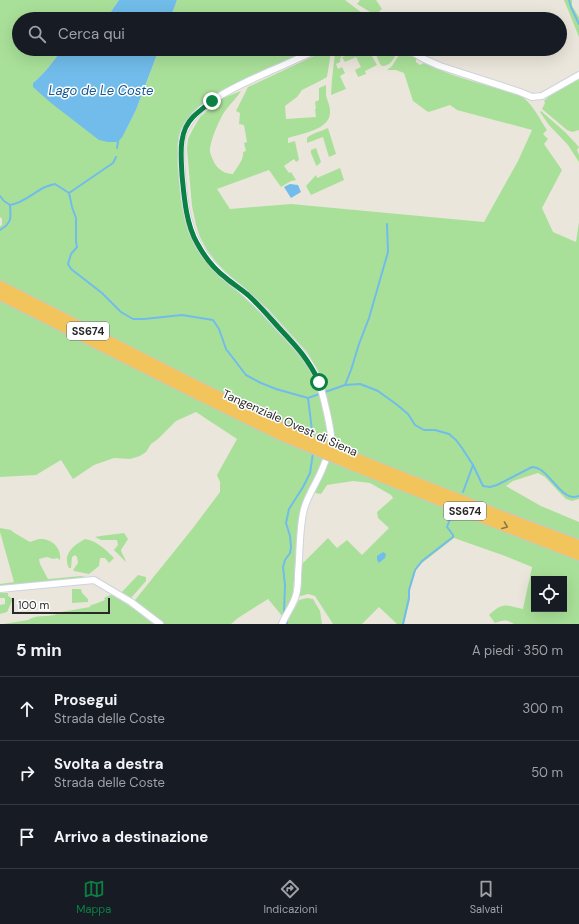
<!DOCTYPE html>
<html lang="it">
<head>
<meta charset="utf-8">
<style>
  body { margin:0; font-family:"DM Sans",sans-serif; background:#242831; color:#f1f3f6 }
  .controls { position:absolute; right:12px; bottom:12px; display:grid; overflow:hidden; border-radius:0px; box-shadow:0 4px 16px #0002 }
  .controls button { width:36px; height:36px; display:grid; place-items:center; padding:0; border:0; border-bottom:1px solid #363941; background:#171b24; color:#f1f3f6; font:20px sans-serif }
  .scale { position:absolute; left:12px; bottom:10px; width:98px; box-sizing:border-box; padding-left:4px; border:2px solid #292929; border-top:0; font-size:11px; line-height:14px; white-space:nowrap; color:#292929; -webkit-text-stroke:3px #fff; paint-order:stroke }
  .stop { position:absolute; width:12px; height:12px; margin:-9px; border:3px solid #0b8043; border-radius:50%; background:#fff }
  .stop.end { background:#0b8043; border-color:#fff; box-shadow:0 1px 4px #0008 }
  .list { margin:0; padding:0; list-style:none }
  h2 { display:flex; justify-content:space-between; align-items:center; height:52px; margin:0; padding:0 16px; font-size:17px }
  h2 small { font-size:13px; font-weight:400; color:#9ea1a6 }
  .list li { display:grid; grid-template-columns:26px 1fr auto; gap:12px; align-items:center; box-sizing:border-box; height:64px; padding:0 16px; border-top:1px solid #363941 }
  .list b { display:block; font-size:15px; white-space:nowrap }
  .list p { margin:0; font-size:13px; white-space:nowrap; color:#9ea1a6 }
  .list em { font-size:13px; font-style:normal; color:#9ea1a6 }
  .icon { flex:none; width:22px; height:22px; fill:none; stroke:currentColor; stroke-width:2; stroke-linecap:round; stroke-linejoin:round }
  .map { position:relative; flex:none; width:579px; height:624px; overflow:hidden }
  .search { position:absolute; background:#171b24; box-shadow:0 4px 16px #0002; left:12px; right:12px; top:12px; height:44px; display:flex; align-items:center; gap:10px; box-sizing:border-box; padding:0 14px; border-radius:22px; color:#9ea1a6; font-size:15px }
  .sheet { height:244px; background:#171b24 }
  nav { display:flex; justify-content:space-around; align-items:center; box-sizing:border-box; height:56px; border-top:1px solid #363941; background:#171b24; font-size:11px; color:#9ea1a6 }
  nav a { display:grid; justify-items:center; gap:2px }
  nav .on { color:#0b8043 }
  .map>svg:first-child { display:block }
</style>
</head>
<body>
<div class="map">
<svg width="579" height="624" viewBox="0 0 579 624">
  <rect width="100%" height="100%" fill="#ebe6db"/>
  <g fill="#a9e099" fill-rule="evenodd">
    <path d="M0,0H119L106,19H19V49H62C53,62 45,73 33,83L123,136L136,110L159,49H313L212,98L180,137L192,237L227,282L264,315L302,356L314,377L317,383L327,432L328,443L200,384L0,281V226L2,225V219L0,217Z"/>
    <polygon points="177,0 345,0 370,19 170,19"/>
    <polygon points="360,0 376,0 382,9 375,15 357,4"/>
    <polygon points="564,0 572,0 572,6 579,17 579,37"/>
    <path d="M329,49L331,52L327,77L320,81L302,90L297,97L285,106L286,119L316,117L315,109H316L315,102L319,100V88L326,85C326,88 326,92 326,95C327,100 330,105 330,111C331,130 302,133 288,138V143L295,141L299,160L296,162L294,159L284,166L289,173L291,172L296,180L291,181L281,187L269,170L217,189L230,209L291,204L484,222L518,161L532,130L457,110L450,105L432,111L428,112L413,101L404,73L396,70H387L392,66L402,50L416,58V62L420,65L424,63C452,77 486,85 517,94C531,100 539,118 547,130L543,134L548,139L544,144L562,170L542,208L553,232L576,242L579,222V499L572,501L566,499L559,492L545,477L538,473L513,481L506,486L541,506L579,522V542L333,445L327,403L322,381L320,374L307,352L268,309L228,274L217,263L207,250L200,237L196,225L192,206L187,149L188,139L193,129L200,117L208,110L223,98L241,91L239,94C235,100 229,105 225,111C220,118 209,143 210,152C211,156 213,160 215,164C219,170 225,174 233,174C237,167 244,160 243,152L246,151L244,143L247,142L244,125L239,124L240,113L236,111L248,87Z"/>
    <path d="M337,49H351C345,52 340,55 340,62L336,64L338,69L342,67L345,73L340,76L346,89L331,95L332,79L335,53Z"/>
    <path d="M374,49H399C395,56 391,67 382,66L380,64L374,50Z"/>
    <polygon points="364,50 368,50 369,51 377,65 365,71 366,74 358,77 355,70 361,67 356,57 345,62 342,57"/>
    <polygon points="579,78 579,130 572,132 567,130 542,109 545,103 544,101 549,96"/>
    <polygon points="541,111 565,132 579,147 577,150 579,155 579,162 568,145 549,125 540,112"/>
    <path d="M328,128L336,154L329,157L325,144L323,137L307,143V138C312,133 322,131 328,128Z"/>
    <polygon points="316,148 321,162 317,166 316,165 311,153 311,150"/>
    <polygon points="340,168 344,180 311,195 306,186 316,175 317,178"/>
    <path d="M0,300C107,354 213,410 323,459L318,473L301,508L296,546L293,594L292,600L283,617L268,599L238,618L231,624H163L135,600L193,528L220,492V482L217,475L237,439L196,412L176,421L158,439L151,444L146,452L140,456L130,459L114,458L94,465L73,479L61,460L36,475L0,477Z"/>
    <path d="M329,461L579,560V624H514C506,619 503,620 495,623L489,615C503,602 506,605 523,609L532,567L505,556L454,538L422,563L416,570L410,590V599L404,624H397L379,607L362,624H333L315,596L308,594L297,597L301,586L302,564L328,538L337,548L347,540L362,555L389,528L378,518L377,512L393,498L391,495L370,483L353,481L327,485L321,494L315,493L321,480ZM534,579H564V609H534Z"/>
    <path d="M0,528L11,530L13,532L30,542C33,541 37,539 40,539C51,538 62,548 60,560L57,558L53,559L47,557L39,559L40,564L48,579L81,576L85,577L89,579L0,588V584L14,582L0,532Z"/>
    <path d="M124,533L128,539L121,550C122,555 125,557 126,562L114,550L118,545L117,540H101L95,537L100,536Z"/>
    <path d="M85,539C97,541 105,549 114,558L109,563L105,558H100L99,566L89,574L74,571L73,570L78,563L77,557L75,555L72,557L71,568H69C62,554 74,545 85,539Z"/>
    <polygon points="138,575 146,577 146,581 131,598 121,593"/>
    <polygon points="72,589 81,589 82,593 88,599 88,602 72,603"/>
    <polygon points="0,593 8,593 8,596 13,599 7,612 0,614 0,605 5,604 5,598 0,598"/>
    <path d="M110,595L114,596L136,610L153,624H3L28,620C38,613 51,619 61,612L90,607L91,605L95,604L105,600L104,598Z"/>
    <polygon points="307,598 313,599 320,611 322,624 286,624 299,600"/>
  </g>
  <g fill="#71bcea">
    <polygon points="119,0 177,0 170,19 106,19"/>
    <path d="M62,49H159L136,110L123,136L118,142H108L99,140L51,103L33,87V83C45,73 53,62 62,49Z"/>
    <polygon points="290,184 298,185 301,192 291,198 284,187"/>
    <polygon points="383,552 386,554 385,558 379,563 377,560 377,556"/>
  </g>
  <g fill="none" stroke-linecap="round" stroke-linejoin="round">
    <g stroke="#71bcea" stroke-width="2">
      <polyline points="569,0 571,7 579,24"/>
      <polyline points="117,148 118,142"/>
      <polyline points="69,193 113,163 116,157"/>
      <path d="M0,196L4,201L10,205C23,203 32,194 43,188C47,186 51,185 55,184L69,193L72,207L76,218V242L77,247L71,254L68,264L71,269L102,293L121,312L133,319H144L182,315L213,320L219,329L226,349L246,375L261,383L276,389L308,398L345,385L360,384L368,387L378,391L396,404L408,414L415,425L424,430H435L449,434L456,440L462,448L473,465L483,486L490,487L497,485L532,467C535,467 538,468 541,470C550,476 560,493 569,496C573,498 576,497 579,496"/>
      <path d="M0,230C12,223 11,218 10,205"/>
      <polyline points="345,385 351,370 359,344 369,318 388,252 387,224"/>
      <polyline points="308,398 313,438"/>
      <polyline points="463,492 473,465"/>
      <polyline points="284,612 285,585 283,567 285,560 290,553 291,547 290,536 286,523 289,509 303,487 310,473 313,453"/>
      <polyline points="287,621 287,624"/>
      <polyline points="403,624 409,598 409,590 415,570 422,561 453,537 453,535 447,527 453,511"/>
    </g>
    <g stroke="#d0d2e1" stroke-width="8">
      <g id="minor">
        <polyline points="407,49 424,59 440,66 520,92 532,97 542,96 579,75"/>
        <polyline points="0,589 94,580 131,602 160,624"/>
        <path d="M282,624C286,614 293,606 296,595C298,588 298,581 298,574C300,554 299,528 304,509C308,494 318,481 323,467C326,460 330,451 331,443C333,434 322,390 318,380C311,361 296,346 282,331C271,319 260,306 247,295C237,285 224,278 215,267C192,243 186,218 183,185C182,171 179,149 183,135C193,103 242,84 270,71C287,64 303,56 319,49"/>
      </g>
    </g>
    <g stroke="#c7c7c7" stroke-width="12">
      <g id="trunk">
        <polyline points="0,286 199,387 286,430"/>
        <polyline points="0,295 197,394 283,436"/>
        <polyline points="354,458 496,514 579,545"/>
        <polyline points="352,465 491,521 579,555"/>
      </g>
    </g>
    <use href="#minor" stroke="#fff" stroke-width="6"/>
    <use href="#trunk" stroke="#f2c45c" stroke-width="10"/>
    <g stroke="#c7c7c7" stroke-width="12" stroke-linecap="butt">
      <g id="trunk-bridge">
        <polyline points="286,430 354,458"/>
        <polyline points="283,436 352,465"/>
      </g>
    </g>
    <use href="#trunk-bridge" stroke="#f2c45c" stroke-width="10"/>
  </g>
  <defs><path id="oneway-chevron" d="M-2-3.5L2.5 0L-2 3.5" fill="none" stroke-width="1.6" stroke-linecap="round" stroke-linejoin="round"/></defs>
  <use stroke="#8e7642" href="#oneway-chevron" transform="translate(505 526) rotate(21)"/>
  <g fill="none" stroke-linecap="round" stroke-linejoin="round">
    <path stroke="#0b8043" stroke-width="5" d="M212,101C206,106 199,111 193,117C178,132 181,155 182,175C184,196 186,224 197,243C204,256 214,269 226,278C233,284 241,289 248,295C260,306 270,318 281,330C297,347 309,360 319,382"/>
  </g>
  <g text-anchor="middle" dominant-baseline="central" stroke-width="3" stroke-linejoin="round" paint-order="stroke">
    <g fill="#fff" stroke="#696969" stroke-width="1">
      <rect x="67" y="322" width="42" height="18" rx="3"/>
      <rect x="444" y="502" width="42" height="18" rx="3"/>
    </g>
    <g font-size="11" font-weight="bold" fill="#292929">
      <text x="88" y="331">SS674</text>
      <text x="465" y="511">SS674</text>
    </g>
    <g font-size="12" fill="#292929" stroke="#fff">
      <text transform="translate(290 423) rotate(24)">Tangenziale Ovest di Siena</text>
    </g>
    <g font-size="13" font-style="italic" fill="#125994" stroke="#fff">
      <text x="101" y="90">Lago de Le Coste</text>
    </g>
  </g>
</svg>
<div class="controls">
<button><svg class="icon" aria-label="locate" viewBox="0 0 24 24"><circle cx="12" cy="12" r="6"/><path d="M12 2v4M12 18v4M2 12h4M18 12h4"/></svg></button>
</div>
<div class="scale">100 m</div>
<div class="stop" style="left:319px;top:382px"></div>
<div class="stop end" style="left:212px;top:101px"></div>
<div class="search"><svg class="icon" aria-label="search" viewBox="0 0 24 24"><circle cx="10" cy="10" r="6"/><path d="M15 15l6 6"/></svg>Cerca qui</div>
</div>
<section class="sheet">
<h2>5 min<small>A piedi · 350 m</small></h2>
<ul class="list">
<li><svg class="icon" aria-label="ahead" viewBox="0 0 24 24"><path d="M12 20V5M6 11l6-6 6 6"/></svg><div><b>Prosegui</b><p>Strada delle Coste</p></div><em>300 m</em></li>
<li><svg class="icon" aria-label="right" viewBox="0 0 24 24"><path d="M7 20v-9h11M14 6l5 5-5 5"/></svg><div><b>Svolta a destra</b><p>Strada delle Coste</p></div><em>50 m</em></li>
<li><svg class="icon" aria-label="arrive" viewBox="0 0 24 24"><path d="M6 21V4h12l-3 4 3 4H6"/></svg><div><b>Arrivo a destinazione</b></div></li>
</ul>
</section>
<nav>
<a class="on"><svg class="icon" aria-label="map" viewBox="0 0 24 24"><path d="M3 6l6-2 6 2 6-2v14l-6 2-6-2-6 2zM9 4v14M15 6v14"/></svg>Mappa</a>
<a><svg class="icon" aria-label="directions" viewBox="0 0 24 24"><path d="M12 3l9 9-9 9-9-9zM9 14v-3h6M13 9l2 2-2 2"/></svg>Indicazioni</a>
<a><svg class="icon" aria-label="saved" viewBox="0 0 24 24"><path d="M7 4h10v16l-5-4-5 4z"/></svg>Salvati</a>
</nav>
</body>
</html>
